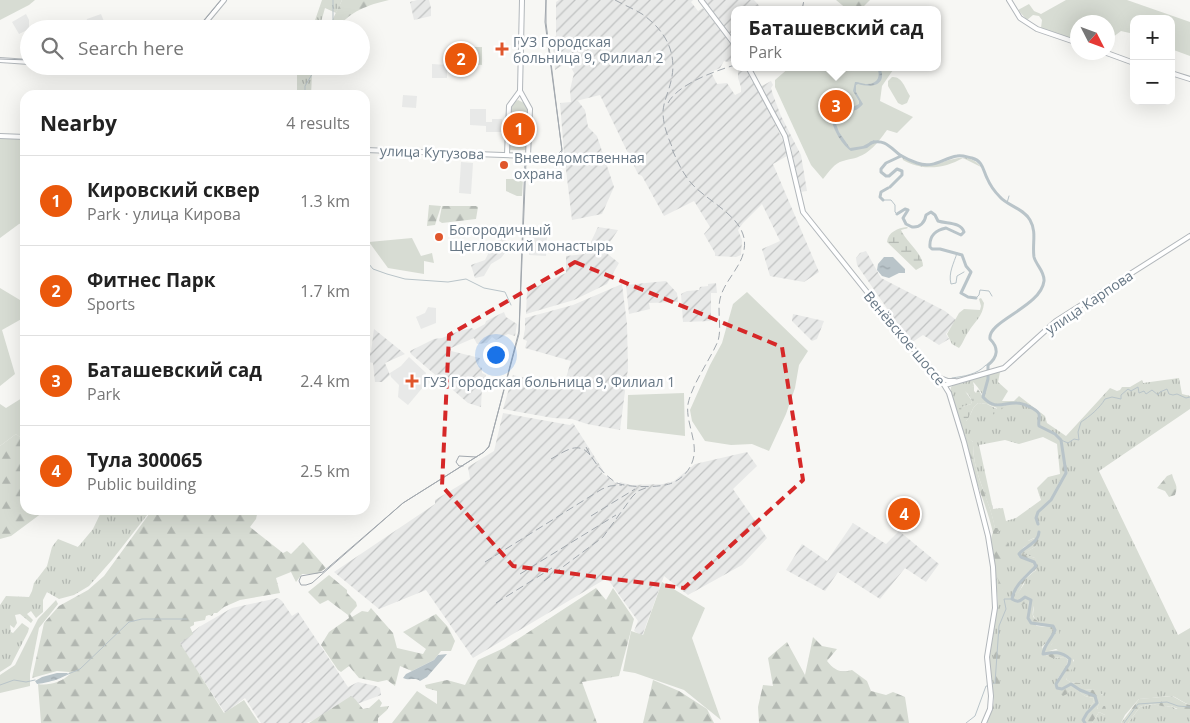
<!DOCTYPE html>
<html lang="en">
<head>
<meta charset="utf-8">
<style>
  body { margin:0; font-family:"Open Sans",sans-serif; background:#f2f2f2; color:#222 }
  .controls { position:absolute; right:15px; top:15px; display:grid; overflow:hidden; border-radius:10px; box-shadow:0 5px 20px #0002 }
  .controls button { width:45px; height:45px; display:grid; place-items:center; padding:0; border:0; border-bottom:1px solid #e0e0e0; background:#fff; color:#222; font:25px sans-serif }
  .compass { position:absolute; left:1070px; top:15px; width:45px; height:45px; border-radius:50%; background:#fff; box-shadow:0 5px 20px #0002; rotate:132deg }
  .you { position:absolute; left:495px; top:354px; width:18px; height:18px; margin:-12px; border:4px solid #fff; border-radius:50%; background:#1a73e8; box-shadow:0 0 0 8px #1a73e833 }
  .badge { display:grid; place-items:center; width:32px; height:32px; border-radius:50%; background:#ea580c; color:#fff; font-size:16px; font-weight:700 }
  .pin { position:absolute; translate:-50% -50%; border:2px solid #fff; box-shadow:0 1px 5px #0006 }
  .popup { position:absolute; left:731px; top:6px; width:210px; height:65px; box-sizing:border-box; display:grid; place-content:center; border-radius:10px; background:#fff; filter:drop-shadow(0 1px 4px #0005); font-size:16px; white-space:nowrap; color:#767676 }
  .popup b { font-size:19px; color:#222 }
  .popup::after { content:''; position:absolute; left:50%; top:100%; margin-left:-10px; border:10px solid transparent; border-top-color:#fff }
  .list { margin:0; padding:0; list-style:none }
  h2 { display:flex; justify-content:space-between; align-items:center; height:65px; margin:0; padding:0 20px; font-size:21px }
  h2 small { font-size:16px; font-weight:400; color:#767676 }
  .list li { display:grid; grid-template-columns:32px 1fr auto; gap:15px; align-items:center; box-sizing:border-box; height:90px; padding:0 20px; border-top:1px solid #e0e0e0 }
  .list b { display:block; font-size:19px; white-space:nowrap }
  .list p { margin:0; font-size:16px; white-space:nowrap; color:#767676 }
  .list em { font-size:16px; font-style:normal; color:#767676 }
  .icon { flex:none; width:28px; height:28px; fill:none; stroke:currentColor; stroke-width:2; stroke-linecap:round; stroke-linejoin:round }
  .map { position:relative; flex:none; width:1190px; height:723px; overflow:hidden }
  .search { position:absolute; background:#fff; box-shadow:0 5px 20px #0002; left:20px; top:20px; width:350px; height:55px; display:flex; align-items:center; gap:12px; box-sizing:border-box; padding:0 18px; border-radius:28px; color:#767676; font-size:19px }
  .panel { position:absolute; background:#fff; box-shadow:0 5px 20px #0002; left:20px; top:90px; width:350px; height:425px; border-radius:15px }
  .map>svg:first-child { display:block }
</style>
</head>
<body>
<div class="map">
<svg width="1190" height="723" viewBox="0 0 1190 723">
  <defs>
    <pattern id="industrial-furrows" width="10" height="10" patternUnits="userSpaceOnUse" patternTransform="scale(1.25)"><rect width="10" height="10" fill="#e8e9e8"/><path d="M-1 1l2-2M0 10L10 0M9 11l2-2" fill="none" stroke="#c0c2c2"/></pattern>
    <pattern id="grass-tufts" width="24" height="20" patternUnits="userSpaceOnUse" patternTransform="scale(1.25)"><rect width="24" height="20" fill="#d7dcd3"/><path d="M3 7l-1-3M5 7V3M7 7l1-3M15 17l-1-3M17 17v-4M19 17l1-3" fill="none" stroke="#b2b7b1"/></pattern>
    <pattern id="forest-firs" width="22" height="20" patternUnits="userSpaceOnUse" patternTransform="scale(1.25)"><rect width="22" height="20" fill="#d7dcd3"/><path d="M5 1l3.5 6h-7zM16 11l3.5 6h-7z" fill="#b2b7b1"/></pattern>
    <pattern id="wetland-marsh" width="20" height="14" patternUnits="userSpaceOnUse" patternTransform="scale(1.25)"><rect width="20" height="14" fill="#d7dcd3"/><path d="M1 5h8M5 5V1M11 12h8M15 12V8" fill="none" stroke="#b2b7b1"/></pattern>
    <pattern id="water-ripples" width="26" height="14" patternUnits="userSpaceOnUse" patternTransform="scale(1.25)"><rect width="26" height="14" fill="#b9c4c9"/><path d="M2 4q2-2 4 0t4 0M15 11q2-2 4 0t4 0" fill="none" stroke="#9aa4a9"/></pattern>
  </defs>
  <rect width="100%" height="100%" fill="#f7f7f4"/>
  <g fill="#e8e9e8">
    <polygon points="26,14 29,20 29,29 19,34 12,22"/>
    <polygon points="101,14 107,29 85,29 87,19"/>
    <polygon points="432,64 447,65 447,78 432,78"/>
    <polygon points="403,95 417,96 416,108 402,107"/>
    <polygon points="470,109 486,109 486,122 492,122 492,119 502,119 502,132 486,132 486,126 470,125"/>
    <polygon points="461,162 473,163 471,194 459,193"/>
    <polygon points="485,228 506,228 506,243 498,243 497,233 486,233"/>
    <polygon points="530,236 547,237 546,256 529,255"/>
    <polygon points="428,307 436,308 436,323 421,329 416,317 425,313"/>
    <polygon points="409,357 426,373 425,376 429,380 408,405 398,397 399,385 391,377 390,373 401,366"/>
  </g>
  <g fill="url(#industrial-furrows)">
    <polygon points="417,0 429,0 431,8 431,16 414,20 410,2"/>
    <polygon points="559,0 693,0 691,2 698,11 703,8 735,48 735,59 728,62 724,61 720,68 711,72 717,84 727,83 735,95 741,92 741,87 738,78 738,69 746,68 752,82 754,82 766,104 783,141 787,156 773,164 819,272 804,282 770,276 762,249 780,241 762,204 743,223 738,230 742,240 741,255 736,257 715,256 715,253 704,234 710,227 694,201 664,216 642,176 638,174 600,95 576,101 578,101 585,110 588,127 597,136 614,187 602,214 572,220 564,153 560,103 571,102 570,90 574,73 568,62 555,70 552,39 556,36 556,2"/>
    <polygon points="703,0 754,0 763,10 735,10 735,42"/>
    <polygon points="771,81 773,85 771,88 773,95 781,116 801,155 807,191 800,192 791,147 787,136 760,87"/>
    <polygon points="598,227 618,230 604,251 619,263 607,284 574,300 526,314 527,291 566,273 566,256 585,254"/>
    <polygon points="495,246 511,247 510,252 505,253 501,258 491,264 484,276 475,278 471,265 485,260 490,250 495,248"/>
    <polygon points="866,251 881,278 945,311 956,320 946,334 949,339 939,345 923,335 911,343 857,265 856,258 860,253"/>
    <polygon points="666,281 677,293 678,302 649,303 650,309 629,314 626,285"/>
    <polygon points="716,283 717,293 711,293 711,321 683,322 681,294 687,291 699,290 700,287 708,286 708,284"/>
    <polygon points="622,284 627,324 628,368 620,430 587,424 572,419 553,418 503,409 513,375 563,388 571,361 525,348 527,341 523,339 525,329 525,318 573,305"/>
    <polygon points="504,312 506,317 517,324 515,336 508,334 496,340 492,337 487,343 477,344 474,338 451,348 451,351 480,358 478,365 482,368 482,373 486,375 482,388 481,407 468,403 411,354 410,351 434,339 442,338 459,331 472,328 474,330 485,324 486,321"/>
    <polygon points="793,314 824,321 817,339 812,341 792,321"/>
    <polygon points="374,329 405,354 385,363 390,375 382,382 375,382 373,363 369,362 369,353 371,352"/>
    <polygon points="503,413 570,425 573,423 603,470 602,473 619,485 620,482 631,485 663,484 674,481 695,464 747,452 757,466 733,489 767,538 742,565 688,595 664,576 642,636 634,631 638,621 607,578 473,658 426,590 379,609 334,572 435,504 435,500 470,479 468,467 494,451"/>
    <polygon points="853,523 886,544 899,531 939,564 926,582 905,568 880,599 838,572 825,591 786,570 802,544 827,561"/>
    <polygon points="278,598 282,601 292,616 298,612 348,687 358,682 376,686 380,688 381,695 306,723 261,723 245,698 225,713 179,643 199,627 232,608"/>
  </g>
  <g fill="url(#grass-tufts)" fill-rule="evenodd">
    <polygon points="322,0 342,0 336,13 325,8 319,29 312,29"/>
    <polygon points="300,66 307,66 305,72 312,74 311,95 297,95 297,75"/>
    <path d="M902,157C908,160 914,164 921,165C942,168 964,146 981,167L963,158C944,169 922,171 903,160Z"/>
    <path d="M981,298L984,303C983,317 974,322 967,334C964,339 963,343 959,348L952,344L947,334L959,313L964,309L980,310L981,306L979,299Z"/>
    <path d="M1000,372L998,382L1008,391L1002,401H1014L1019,396L1045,416L1047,423L1066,436L1110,388L1117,391L1120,390L1122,387H1130L1142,380L1143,383L1179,378L1182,394L1190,396V409L1099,471L1178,635L1190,628V705C1184,703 1176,697 1172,696C1165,696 1148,699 1139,699L1125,715L1121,723H1092L1099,712L1105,715H1110L1106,709H1098L1097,708L1103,695L1095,690L1083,689L1080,683L1070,682L1066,679L1074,660L1056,649L1049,651L1048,650L1059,633L1035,619L1033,615L1034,604L1029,601L1027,619L1037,626L1049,627L1053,630L1051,637L1042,647L1046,655L1052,658L1065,657L1068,660L1066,667L1058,678L1067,694L1072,686L1085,696L1093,698L1094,701L1082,721V723H987L993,707L994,700L989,659L998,604L995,566L1003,590L1004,558L997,531L999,528L995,529C990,499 972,473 973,442L965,436V437L950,393L951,387L956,383ZM973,382C984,392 984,408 1005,405L997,409L987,404L978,403C971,408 972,415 966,421L962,407L971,404L972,401L965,391L974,386ZM1043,437L1057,444L1060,474L1048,477L1037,488L1041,500L1016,518L1006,521L1003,508L993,509L979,445L1005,440L1019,444ZM1034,538H1039L1035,547L1022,554L1035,558L1036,570L1025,579L1024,584L1018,593L1013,592L1023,577L1034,567V564L1022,558L1019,553L1024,547L1028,545V541Z"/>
    <polygon points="102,510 151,510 112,560 89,586 74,595 59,599 47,592 43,600 43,612 36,618 31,611 27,614 33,620 31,623 20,614 15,615 17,623 14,628 10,625 11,632 13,633 22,623 29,628 28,632 11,665 0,672 0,605 6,596 29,597 32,591 34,583 47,566 52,547 58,539 78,547 93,529"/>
    <polygon points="1153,704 1166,707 1171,706 1176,709 1190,709 1190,723 1128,723 1140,707"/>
  </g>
  <g fill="url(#forest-firs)">
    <path d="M342,0H389C368,5 350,11 337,29H326L327,26L330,25Z"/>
    <polygon points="836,0 870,0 860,10 848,10"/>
    <polygon points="429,205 441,206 435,225 427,226"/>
    <polygon points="442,206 476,206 478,207 476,219 442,223 439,221"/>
    <polygon points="16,434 25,441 25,510 46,510 11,536 0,539 0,446"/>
    <path d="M965,435L973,442C972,473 990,499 995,528H998L997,524L1001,522L1003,525L1002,530L997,532L1009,544V557L1004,558V589L1002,590C997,578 986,544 993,533C986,501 968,467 965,435Z"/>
    <path d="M1061,450H1064C1067,462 1071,481 1056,487L1063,473L1061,464Z"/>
    <path d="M1172,474C1174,483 1179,485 1175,495L1169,497L1165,491L1157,488L1167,476Z"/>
    <path d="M152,510H258L256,519L250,527L283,553L287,551L291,554L303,542L326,568L317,574H302L296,582L291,572L276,578L280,593L240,600L224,607L217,613H214L212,616L209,615L206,616L205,620L194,622V625L190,627L193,634L180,643L224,713L244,700L259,723H41L38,684C48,686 62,682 70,674L69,672L57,671L32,678L44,623L59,606L88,590L104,576Z"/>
    <path d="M1037,537L1040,538L1035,547L1023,554L1035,558L1038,566C1035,572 1029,574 1026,579C1023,583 1021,589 1018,594H1015L1013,592L1023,577L1034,567L1033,564L1019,557V553L1028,545V541Z"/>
    <polygon points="329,575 347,590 347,593 356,602 357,606 350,614 352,617 362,611 368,612 371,608 393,633 397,648 423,654 426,649 403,632 436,614 448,627 455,641 451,651 441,651 434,660 412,671 400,666 395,686 387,680 378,682 359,678 349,666 341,672 338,670 321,645 329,632 349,618 348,615 328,600 320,604 308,592"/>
    <polygon points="596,588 606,600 613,588 634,619 619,676 582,682 597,723 392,723 417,691 437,704 437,691 426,688 425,685 447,680 465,685 478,660 504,648"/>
    <path d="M1029,594L1035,602C1034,606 1031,614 1034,618C1042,628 1063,614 1059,639L1052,644L1049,651L1060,650L1072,655C1075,665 1072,671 1066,679L1070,682L1080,683L1084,689L1095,690L1100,688L1101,694L1106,697L1105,700L1100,702L1097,708L1098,709L1101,706H1105L1106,709L1111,712L1110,715H1105L1099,712L1092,723H1082L1081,721L1094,701L1093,698L1085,696L1072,687L1067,694L1063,696L1056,690C1055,678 1066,671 1068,660L1065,657L1052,658L1046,655H1041C1042,644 1050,639 1053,630C1043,623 1036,629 1026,619L1029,602L1022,605L1018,604V601Z"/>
    <path d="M813,637L822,646L837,649L827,661C835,671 841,673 852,670L867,681L871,691L886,695L893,692L905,697L909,723H759L758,707L763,685L773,686L768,658L787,642L805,675Z"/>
    <polygon points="995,646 999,653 1000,696 997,698 993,662 994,647"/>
    <polygon points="653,680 679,691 707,709 714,723 643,723"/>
    <polygon points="351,696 355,699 363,709 369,708 379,699 382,703 380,707 389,706 387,710 378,718 378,723 309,723"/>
    <path d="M1172,696C1179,699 1183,703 1190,705V709L1182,711L1171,706L1166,707L1152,704L1140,707L1128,723H1121L1139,699Z"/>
  </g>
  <g fill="url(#wetland-marsh)">
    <path d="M907,227L908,228L901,230C906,242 923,253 923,266L916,270L887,242C888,232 898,228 907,227Z"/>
    <path d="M974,386V391L976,393L978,389C984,400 993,407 1006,405L1000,411L990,416L997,408L987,404L978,403C971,408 972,415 966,421L961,420L959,408L971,404L972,401L968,394L963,390Z"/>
  </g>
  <g fill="#d7dcd3">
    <polygon points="0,0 35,0 29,5 0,20"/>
    <polygon points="1066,0 1127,0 1190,22 1190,56 1171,49 1171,19 1134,19 1134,34 1121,31 1113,37 1108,36 1108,22 1078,22 1077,41 1045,30 1041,28 1042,20 1039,16 1033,15 1027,20 1018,10 1029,4 1034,11 1041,14"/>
    <polygon points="470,47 482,47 482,65 470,64"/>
    <path d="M790,67H895L882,86L880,101L913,117L897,133L887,130C881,138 875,147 866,153C856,159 853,158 843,161C834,163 829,172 823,179L811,165L775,87V80Z"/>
    <path d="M892,77C902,76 905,88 910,96L907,103L902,105L898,103L888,86V81Z"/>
    <polygon points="518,100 524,103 528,110 527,150 509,150 511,108 513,103"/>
    <polygon points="0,137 21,139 20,152 25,152 25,222 19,224 0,238"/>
    <polygon points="506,179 523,179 522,196 517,196 506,191"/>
    <polygon points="412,238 421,256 432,253 434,263 424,261 424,274 388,268 369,242"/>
    <polygon points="0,288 25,303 25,317 2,330 15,374 0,386"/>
    <polygon points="747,292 808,351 799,365 795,388 786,414 769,451 752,444 731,445 705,441 692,421 690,410 710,365 722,343 733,304"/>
    <polygon points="684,393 685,436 627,429 628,395"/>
    <polygon points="22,398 25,402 25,441 16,434 0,446 0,404 6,408"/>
    <polygon points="662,582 705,608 692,638 721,720 684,690 635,673 623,671 631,631 643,635"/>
    <polygon points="56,600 58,604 39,628 30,674 30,686 0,693 0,675 15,665 38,619"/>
  </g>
  <g fill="url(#water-ripples)">
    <path d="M877,67H880C888,86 871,88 858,84L856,85V92L863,104C851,119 841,103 833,116L839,132L850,148L863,146L874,140L875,142L867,148L851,151C841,144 830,125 831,112C840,105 850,110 859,104V101L853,91L855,82C860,82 862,84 867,84C878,84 881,76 877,67Z"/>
    <polygon points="884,257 893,257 905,269 905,273 899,273 889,278 882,276 877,270 878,264"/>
    <path d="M447,654L427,677L420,681C415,677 409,681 403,678L406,674L434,660L438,655Z"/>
    <path d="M57,673H68C64,679 45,683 37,684L35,681L42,677Z"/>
  </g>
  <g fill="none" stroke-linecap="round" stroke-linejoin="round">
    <g stroke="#b9c4c9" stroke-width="1">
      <polyline points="329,29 333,21 333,0"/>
      <polyline points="305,95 305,86 317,66"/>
      <polyline points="883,200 891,200 895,205 895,212 897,214"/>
      <polyline points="1007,203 1009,196"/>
      <path d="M957,253C954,263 948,273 951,284L956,283L957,276L964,272"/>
      <polyline points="365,259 373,269 387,274 405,279 448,282 466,279 484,288 505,292 511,305"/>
      <polyline points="976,298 979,295 980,290 989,291 992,296"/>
      <path d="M952,378C965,376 976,375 986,365H988"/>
      <path d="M1061,440L1068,443L1074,439L1079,440L1078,432L1081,422C1089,417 1100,408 1105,399L1112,397L1121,399V395L1128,389L1131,391L1138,387L1139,393L1144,391L1146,394L1152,390L1158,395L1160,392L1167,389L1169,394L1173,395L1177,394L1186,398L1190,397"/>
      <polyline points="66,675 80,669 129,622 142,619 187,619"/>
      <polyline points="992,684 995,683 999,626 1006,609 1004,599 1012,599"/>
      <polyline points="0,685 14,680 26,682 35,680"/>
      <polyline points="966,723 975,716 986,686 988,686"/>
      <polyline points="1124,723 1138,704 1167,702 1178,706 1190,707"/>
    </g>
    <g stroke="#b9c4c9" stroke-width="3">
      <path d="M871,143C884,138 891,148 900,155C905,158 911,161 917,163C934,169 943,158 957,156C962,155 967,157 972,158C983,161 983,170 987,178C990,185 995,192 1000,197C1008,206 1023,208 1030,220C1037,232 1032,244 1034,257C1036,265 1045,272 1044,281C1041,307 987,321 990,339C999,348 998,357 988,365V379L983,397C995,411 1004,402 1017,403C1022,403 1037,409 1039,414C1040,418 1038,422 1039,426L1055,434L1061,440L1066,473L1051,500L1038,512L1036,518L1038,524"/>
      <polyline points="890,187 902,175 902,171 897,169 889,176 886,176 881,172 881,169 886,163 901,156"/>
      <polyline points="883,200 880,197 881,192 888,188"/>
      <path d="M897,214L905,209L908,210L903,218L906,224L912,227C920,228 925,222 926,215L931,212L935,215L938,221C947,224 961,222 964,232L961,235L946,228C936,230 929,236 930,247L932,249H940L962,255L966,266L971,272L961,293L968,297L976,298"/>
      <path d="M1039,532C1038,544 1026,545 1019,554L1021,557L1034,562L1036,566C1027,576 1014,585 1012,599C1018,603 1020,601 1025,597L1031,600L1028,618L1031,623L1053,626L1055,630C1052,639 1044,644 1043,654C1054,652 1061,651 1070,659L1069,664L1056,684L1057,688L1062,689L1071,684L1080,690L1095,696L1097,703L1087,713L1083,720L1085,723"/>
    </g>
    <g stroke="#b2b7bb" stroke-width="6">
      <g id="major">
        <polyline points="701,0 735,45"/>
        <polyline points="1009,0 1020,18 1037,29 1078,43"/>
        <polyline points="200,29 224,0"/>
        <polyline points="1104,52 1134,63"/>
        <polyline points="0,60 29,62"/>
        <polyline points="117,66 154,68 165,66"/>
        <polyline points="748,67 785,136 803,212 907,342 941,380 949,393 964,442 988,536 993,567 995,608 987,657 991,696 990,709 984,723"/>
        <polyline points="1171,73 1190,79"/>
        <polyline points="0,136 25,137"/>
        <polyline points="365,150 528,156 530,109 520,91"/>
        <polyline points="507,154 509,106 520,91 522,0"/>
        <polyline points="940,378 948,381 955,381"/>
        <polyline points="945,385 1004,368 1056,321 1190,236"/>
      </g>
    </g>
    <use href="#major" stroke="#fff" stroke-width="4"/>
    <g stroke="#a2a8ae" stroke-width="1">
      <polyline points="546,0 545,22 562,150 557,155 530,155 525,160 519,331 489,447 484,452 403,503 323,572 301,576 299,581 301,585 306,585 312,583 403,503 484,452 489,446 519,334 526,161 531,156 557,156 561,154 562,151 546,23 546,0"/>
      <polyline points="197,29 221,0"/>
      <polyline points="0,59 29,60"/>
      <polyline points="463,466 459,466 456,462 459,456 476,457"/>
    </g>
    <g stroke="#a2a8ae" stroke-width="1" stroke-dasharray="8 4" stroke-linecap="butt">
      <path d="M615,0C624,5 634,9 642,14C665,30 678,53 671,81C669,91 664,100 663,111C663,126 668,138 674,151"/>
      <polyline points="802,10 804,0"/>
      <path d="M668,103C678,84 715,71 735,65"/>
      <path d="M586,447C593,461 602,473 615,482C625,488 661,488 672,483C680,480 688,472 691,465C701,445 685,424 688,404C692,384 710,360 718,341C722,327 717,312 720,299C724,281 741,268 744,250C750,219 709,203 692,184C682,173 677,160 671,147"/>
      <path d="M551,459C564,452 578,440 590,455"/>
      <polyline points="591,516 635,489"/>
      <polyline points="485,562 602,489 610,486 622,485"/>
      <polyline points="520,574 616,515"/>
      <polyline points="544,581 603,537 632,497 638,491 648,487"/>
      <polyline points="496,603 552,568"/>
    </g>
  </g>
  <path fill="none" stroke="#d62828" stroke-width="4" stroke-dasharray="10 6" stroke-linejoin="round" d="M575,262L782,347L803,480L684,588L513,566L442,486L449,335Z"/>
  <g fill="#e0562c" stroke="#fff" stroke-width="2">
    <path d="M499.5 41.5h5v5h5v5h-5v5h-5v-5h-5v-5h5z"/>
    <circle cx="504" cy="165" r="5"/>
    <circle cx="439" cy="237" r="5"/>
    <path d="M409.5 373.5h5v5h5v5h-5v5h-5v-5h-5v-5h5z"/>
  </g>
  <g text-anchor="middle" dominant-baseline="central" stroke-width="5" stroke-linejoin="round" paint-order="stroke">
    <g font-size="14" fill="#677785" stroke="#fff" text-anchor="start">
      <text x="513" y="41">ГУЗ Городская<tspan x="513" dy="16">больница 9, Филиал 2</tspan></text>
      <text x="514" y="157">Вневедомственная<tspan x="514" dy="16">охрана</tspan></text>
      <text x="449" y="229">Богородичный<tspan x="449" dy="16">Щегловский монастырь</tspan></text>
      <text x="423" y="381">ГУЗ Городская больница 9, Филиал 1</text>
    </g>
    <g font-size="14" fill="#677785" stroke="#fff">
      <text transform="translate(432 152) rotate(2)">улица Кутузова</text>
      <text transform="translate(1089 302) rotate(-34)">улица Карпова</text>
      <text transform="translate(905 338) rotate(50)">Венёвское шоссе</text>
    </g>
  </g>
</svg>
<div class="controls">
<button>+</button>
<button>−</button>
</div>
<svg class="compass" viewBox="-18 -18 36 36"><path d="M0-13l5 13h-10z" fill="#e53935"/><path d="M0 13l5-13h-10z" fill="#767676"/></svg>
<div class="you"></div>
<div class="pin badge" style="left:519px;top:129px">1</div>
<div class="pin badge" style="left:461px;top:59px">2</div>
<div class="pin badge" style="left:836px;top:106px">3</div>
<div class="popup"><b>Баташевский сад</b>Park</div>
<div class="pin badge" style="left:904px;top:514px">4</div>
<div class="search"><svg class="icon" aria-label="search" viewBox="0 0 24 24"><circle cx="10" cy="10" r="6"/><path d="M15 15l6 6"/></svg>Search here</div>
<section class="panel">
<h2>Nearby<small>4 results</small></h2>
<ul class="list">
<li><span class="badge">1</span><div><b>Кировский сквер</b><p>Park · улица Кирова</p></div><em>1.3 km</em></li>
<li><span class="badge">2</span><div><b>Фитнес Парк</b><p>Sports</p></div><em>1.7 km</em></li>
<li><span class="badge">3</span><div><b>Баташевский сад</b><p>Park</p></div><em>2.4 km</em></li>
<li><span class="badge">4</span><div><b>Тула 300065</b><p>Public building</p></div><em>2.5 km</em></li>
</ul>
</section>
</div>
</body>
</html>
